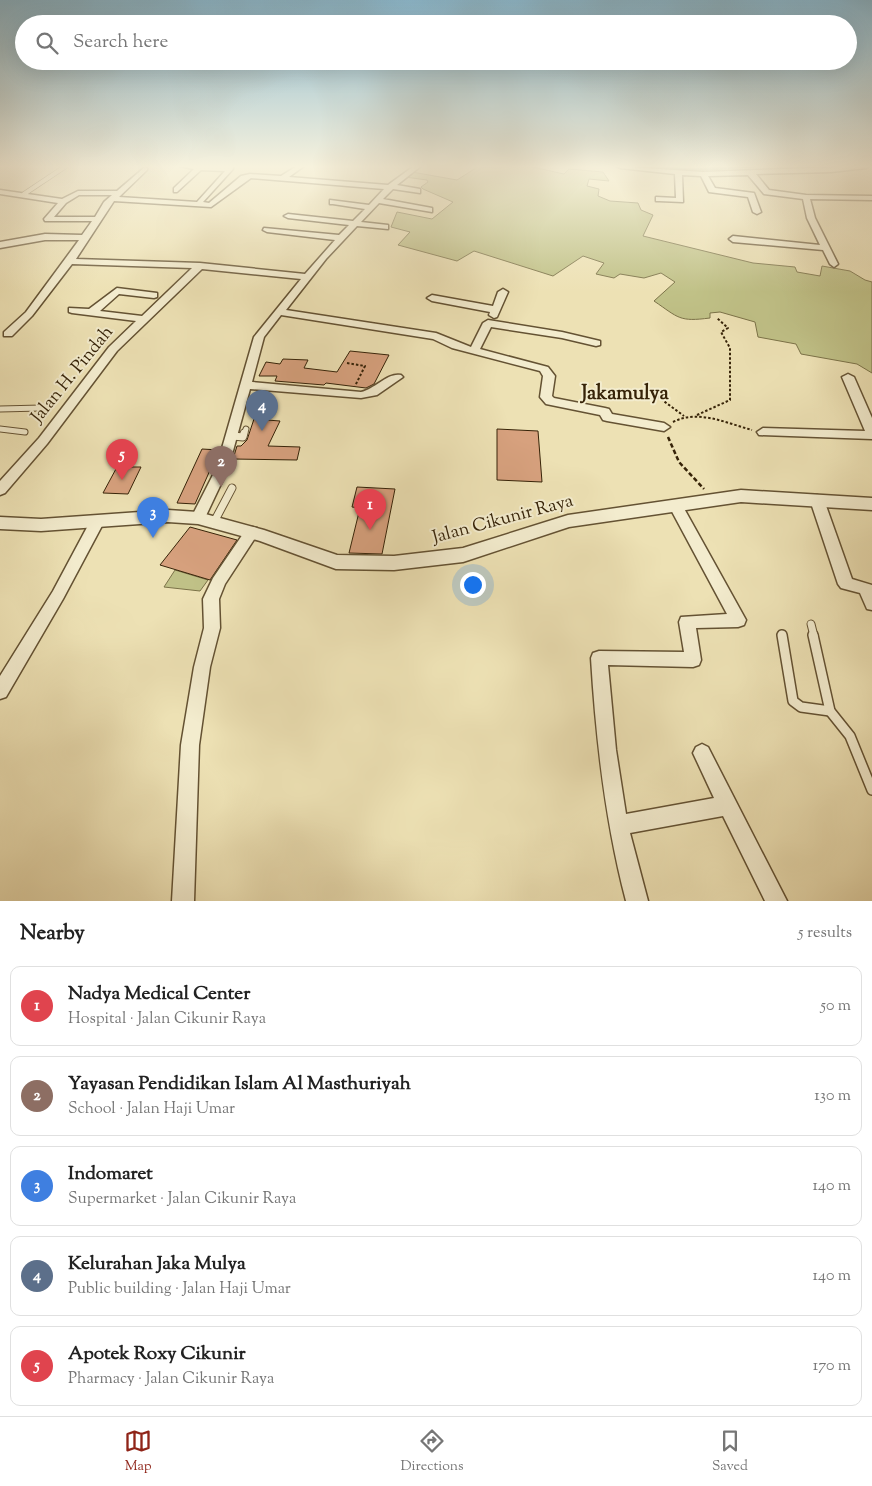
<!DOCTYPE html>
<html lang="en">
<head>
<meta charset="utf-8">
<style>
  body { margin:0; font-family:"Sorts Mill Goudy",serif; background:#f6f6f6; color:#222 }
  .you { position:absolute; left:472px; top:584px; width:18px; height:18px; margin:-12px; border:4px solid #fff; border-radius:50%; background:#1a73e8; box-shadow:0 0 0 8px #1a73e833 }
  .badge { display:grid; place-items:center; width:32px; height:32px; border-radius:50%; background:#8f2418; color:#fff; font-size:16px; font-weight:700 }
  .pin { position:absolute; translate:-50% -41px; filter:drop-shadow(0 1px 2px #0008) }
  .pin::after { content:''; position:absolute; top:26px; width:18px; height:15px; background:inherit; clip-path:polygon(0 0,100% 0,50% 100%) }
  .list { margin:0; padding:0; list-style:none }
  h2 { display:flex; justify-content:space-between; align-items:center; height:65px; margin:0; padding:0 20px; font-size:21px }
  h2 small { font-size:16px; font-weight:400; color:#767676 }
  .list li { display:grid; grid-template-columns:32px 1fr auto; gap:15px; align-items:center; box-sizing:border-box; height:80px; margin:0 10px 10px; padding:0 10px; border:1px solid #e0e0e0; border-radius:10px }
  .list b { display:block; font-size:19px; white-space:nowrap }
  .list p { margin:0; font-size:16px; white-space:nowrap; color:#767676 }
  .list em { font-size:16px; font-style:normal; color:#767676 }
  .icon { flex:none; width:28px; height:28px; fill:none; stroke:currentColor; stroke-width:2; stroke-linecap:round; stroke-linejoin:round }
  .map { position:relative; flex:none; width:872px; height:901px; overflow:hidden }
  .search { position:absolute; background:#fff; box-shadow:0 5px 20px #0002; left:15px; right:15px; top:15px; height:55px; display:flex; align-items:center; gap:12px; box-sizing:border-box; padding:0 18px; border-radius:28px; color:#767676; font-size:19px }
  .sheet { height:515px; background:#fff }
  nav { display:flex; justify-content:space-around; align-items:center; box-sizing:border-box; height:70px; border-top:1px solid #e0e0e0; background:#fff; font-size:14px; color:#767676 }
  nav a { display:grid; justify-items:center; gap:2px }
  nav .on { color:#8f2418 }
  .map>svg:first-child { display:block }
</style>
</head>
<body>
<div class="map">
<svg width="872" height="901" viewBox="0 0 872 901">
  <rect width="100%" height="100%" fill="#ede1b4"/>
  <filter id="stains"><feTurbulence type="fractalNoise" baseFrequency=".004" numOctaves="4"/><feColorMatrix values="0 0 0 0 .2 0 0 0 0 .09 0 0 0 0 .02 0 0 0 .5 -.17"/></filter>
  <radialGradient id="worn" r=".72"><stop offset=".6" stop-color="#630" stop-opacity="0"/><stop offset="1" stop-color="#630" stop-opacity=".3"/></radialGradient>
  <g fill="#c0c187" stroke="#7b7248">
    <path d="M479,166H528L564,174L569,169L603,172L609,181L589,179L587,186L599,189L598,196L610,201L638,203L641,210L653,215L643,236L753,263L795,267L797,272L820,276L822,266L850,271L865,280L872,282V373L857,364L801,354L796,344L758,337L755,322L720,312L710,313V318C679,322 679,318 654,301L675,282L661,273L644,278L620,274L614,278L596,274L604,263L583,256L553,276L474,251L457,261L398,245L410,232L391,227L397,212L432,219L453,202L423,189L421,187L428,182L427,180L405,177L412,172L457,180Z"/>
    <polygon points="175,570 208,580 200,591 164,587"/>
  </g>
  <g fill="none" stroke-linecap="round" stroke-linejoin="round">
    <polyline stroke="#728069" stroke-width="3" points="633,166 693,170 753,166"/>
  </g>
  <g fill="#d7a17e" stroke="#362308">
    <polygon points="350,351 389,355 374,384 366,388 326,383 324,385 275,381 277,376 259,376 266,362 280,364 283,359 308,360 304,368 337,372"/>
    <polygon points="254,419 280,421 268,446 300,447 297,460 233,459 237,446 241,446 247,440"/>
    <polygon points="497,429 538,431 542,482 497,480"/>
    <polygon points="202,449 219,450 195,504 177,503"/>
    <polygon points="117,467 141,467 128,494 103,493"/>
    <polygon points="357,487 395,489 382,554 349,553 360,508 352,507"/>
    <polygon points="190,527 237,540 210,580 160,565"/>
  </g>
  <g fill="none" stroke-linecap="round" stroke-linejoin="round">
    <g stroke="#645233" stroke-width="5.5">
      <polyline id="service-far3" points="24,194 66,166"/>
    </g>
    <g stroke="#645233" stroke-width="7">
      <g id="service-far2">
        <polyline points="0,409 41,408"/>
        <polyline points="0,429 25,432"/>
        <polyline points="244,435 246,429"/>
      </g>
    </g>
    <g stroke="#645233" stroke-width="9">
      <g id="service-far1">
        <polyline points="233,436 243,437 244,433"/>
        <polyline points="214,522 232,488"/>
        <polyline points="811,624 814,636"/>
      </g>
    </g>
    <g stroke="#645233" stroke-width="12">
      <g id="service">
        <polyline points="782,635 793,701 801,707 830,711"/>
        <polyline points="813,635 830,711 850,736 872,790"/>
      </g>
    </g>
    <g stroke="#645233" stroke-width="3">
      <g id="minor">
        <path d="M180,166L233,167V169L203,202L209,203L241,176L250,174L281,176L297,166H304L289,177L388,185L414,166H421L397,185L420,189V193L393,189L383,199L432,208V212L379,203L361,222L388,225V229L357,226L326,259L286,310L436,333L471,347L483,323L488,320L562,332L600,341V345L596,346L562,338L491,327L480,349L548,367L555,376L552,396L554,398L605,408L609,409L612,414L664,423L670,427L664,431L607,421L603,420L600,415L546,404L540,397L543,376L540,371L452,348L433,339L281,315L264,337L252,382L361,392C375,389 388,372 401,375L403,377L377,395L361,398L250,389L228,469L203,522H193L191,518L216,469L254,337L301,279L202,269L117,351L47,444L5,493L0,495V481L39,438L109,347L136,321L72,313L69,312V308L89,309L117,288L157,293V297L154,298L119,294L100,311L142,316L192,268L72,264L32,316L12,336H4V332L26,312L79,240H45L0,248V242L45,234L82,235L92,221H45L44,219L58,203L0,194V190L62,199L78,191H117L145,167L147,168V170L119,197L197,202L225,171L201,170L177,192H174V188L194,169ZM251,178L384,189L369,205L330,200V204H333L365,209L353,221L288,214L284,216L288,218L349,225L339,235L264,228L263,230L267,232L335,240L305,274L200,263L76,259L114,201L211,207ZM79,195H112L104,202L95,217H54L66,203Z"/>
        <polygon points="616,166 703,172 869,166 866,168 831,172 756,174 769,190 806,195 872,196 872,200 810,199 815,218 838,264 834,267 830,264 823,250 733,242 729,239 733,236 820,245 807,218 803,199 764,194 748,175 708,176 715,188 754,193 761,212 757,214 753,212 748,197 709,192 701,176 682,175 683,202 659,201 656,201 656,197 676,198 675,174 620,168"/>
        <polygon points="503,289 508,292 497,317 494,318 489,315 490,312 432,301 427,298 432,295 493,306 498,292"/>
        <polygon points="848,374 854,377 872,418 872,439 759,435 757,432 763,428 865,431 842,377"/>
        <polygon points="817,495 822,497 824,500 852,579 872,585 872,610 867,609 860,593 841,588 838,584 810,500 812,497"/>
        <path d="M676,501L681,503L746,620L744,625L738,627L696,628L701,660L699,665L693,667L608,665L616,750L626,814L714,798L693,753L696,747L702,744L708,747L787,901H765L723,816L630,833L648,901H626C605,821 596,740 591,658L593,653L599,651L684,652L679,622L681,617L727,614L669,506L671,503Z"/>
        <polygon points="97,517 102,518 104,522 63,599 6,697 0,699 0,676 53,591 92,518"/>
        <polygon points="252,527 257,528 259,532 225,584 219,599 220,628 210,667 199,745 194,901 172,901 181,745 194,667 204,628 203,599 213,578 247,528"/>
      </g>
    </g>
    <g stroke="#645233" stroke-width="3">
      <polygon id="tertiary" points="741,490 872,498 872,510 741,502 569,527 463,562 394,570 336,569 260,541 198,524 168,522 41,531 0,529 0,517 41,519 168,510 198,512 264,530 337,555 394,556 463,548 568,515"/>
    </g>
    <g stroke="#362308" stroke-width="2" stroke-dasharray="2.5 2" stroke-linecap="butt">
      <polyline points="347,363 365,366 355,386"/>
      <polyline points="650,391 684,416"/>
      <polyline points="697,415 730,400 730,348 721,332 728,328 717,318"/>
      <path d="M673,422C698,409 726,423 752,430"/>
    </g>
    <polyline stroke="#362308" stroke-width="2.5" stroke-dasharray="4.5 2.5" stroke-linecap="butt" points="668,437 679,462 704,489"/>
    <use href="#service-far3" stroke="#f3ecce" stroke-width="4"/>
    <use href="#service-far2" stroke="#f3ecce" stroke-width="5"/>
    <use href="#service-far1" stroke="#f3ecce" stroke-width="7"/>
    <use href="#service" stroke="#f3ecce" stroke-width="9"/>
    <use href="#minor" fill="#f3ecce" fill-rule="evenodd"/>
    <use href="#tertiary" fill="#f3ecce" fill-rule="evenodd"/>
  </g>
  <linearGradient id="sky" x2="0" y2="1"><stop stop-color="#89b8cf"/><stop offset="0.57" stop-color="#f7f2dd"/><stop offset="1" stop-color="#f7f2dd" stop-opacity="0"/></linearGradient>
  <rect width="872" height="292" fill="url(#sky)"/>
  <g text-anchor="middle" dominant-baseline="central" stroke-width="4" stroke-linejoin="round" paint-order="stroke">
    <g font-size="18" fill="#362308" stroke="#f3ecce">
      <text transform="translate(73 375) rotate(-51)">Jalan H. Pindah</text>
      <text transform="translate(503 520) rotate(-15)">Jalan Cikunir Raya</text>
    </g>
    <g font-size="20" font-weight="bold" fill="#362308" stroke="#f3ecce">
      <text x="625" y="394">Jakamulya</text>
    </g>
  </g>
  <rect width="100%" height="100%" filter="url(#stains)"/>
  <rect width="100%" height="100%" fill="url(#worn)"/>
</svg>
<div class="you"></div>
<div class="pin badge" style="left:370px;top:530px;background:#e0444e">1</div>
<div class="pin badge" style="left:221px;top:487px;background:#8d6e63">2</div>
<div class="pin badge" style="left:153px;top:538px;background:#3f7fe0">3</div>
<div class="pin badge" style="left:262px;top:431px;background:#5c6f8a">4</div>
<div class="pin badge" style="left:122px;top:480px;background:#e0444e">5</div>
<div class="search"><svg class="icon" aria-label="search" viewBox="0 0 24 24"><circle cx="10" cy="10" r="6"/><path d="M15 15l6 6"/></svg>Search here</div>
</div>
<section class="sheet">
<h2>Nearby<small>5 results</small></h2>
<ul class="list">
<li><span class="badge" style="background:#e0444e">1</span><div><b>Nadya Medical Center</b><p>Hospital · Jalan Cikunir Raya</p></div><em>50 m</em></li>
<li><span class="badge" style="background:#8d6e63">2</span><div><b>Yayasan Pendidikan Islam Al Masthuriyah</b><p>School · Jalan Haji Umar</p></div><em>130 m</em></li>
<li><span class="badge" style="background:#3f7fe0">3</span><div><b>Indomaret</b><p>Supermarket · Jalan Cikunir Raya</p></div><em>140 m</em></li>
<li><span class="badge" style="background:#5c6f8a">4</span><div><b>Kelurahan Jaka Mulya</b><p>Public building · Jalan Haji Umar</p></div><em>140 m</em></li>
<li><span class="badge" style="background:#e0444e">5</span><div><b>Apotek Roxy Cikunir</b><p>Pharmacy · Jalan Cikunir Raya</p></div><em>170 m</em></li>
</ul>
</section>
<nav>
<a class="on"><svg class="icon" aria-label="map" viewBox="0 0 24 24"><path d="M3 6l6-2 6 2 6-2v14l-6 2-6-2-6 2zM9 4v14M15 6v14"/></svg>Map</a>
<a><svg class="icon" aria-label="directions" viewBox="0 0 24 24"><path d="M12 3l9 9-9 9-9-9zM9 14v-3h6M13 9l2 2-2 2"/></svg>Directions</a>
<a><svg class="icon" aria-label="saved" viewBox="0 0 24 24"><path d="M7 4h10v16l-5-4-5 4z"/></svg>Saved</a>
</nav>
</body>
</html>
